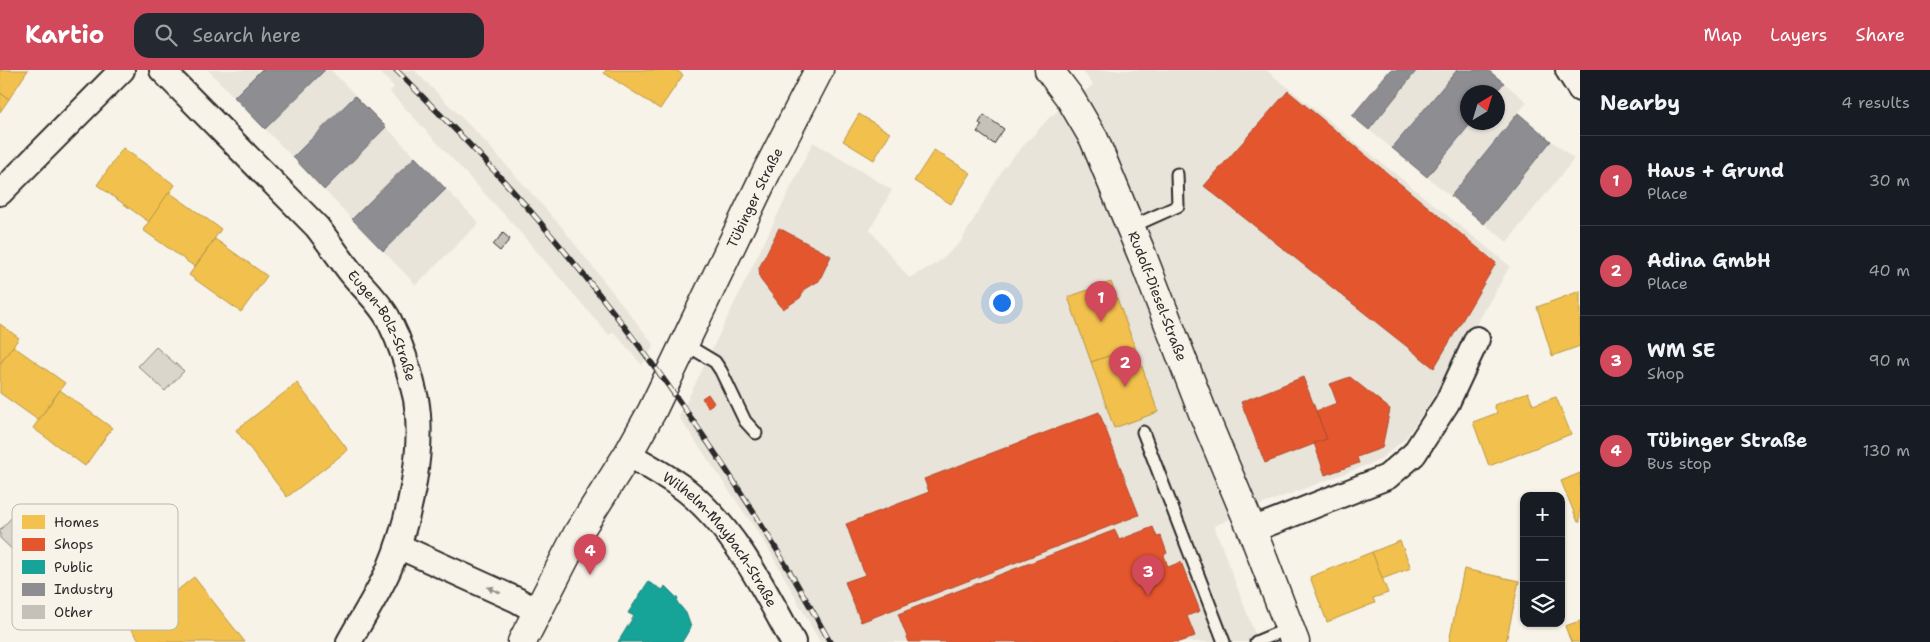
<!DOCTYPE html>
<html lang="en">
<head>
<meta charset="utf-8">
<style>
  body { margin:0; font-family:"Shantell Sans",sans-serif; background:#242831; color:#f1f3f6 }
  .controls { position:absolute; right:15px; bottom:15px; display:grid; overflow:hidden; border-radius:10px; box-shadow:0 1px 4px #0004 }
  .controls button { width:45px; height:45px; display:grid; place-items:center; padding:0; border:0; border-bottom:1px solid #363941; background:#171b24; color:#f1f3f6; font:25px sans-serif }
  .compass { position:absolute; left:1460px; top:15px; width:45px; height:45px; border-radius:50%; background:#171b24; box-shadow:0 1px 4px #0004; rotate:38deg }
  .you { position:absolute; left:1001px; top:232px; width:18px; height:18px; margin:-12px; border:4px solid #fff; border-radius:50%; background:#1a73e8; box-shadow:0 0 0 8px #1a73e833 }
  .badge { display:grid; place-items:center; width:32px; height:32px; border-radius:50%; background:#d1495b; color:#fff; font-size:16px; font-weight:700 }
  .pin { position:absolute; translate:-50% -41px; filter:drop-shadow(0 1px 2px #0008) }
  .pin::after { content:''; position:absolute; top:26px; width:18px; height:15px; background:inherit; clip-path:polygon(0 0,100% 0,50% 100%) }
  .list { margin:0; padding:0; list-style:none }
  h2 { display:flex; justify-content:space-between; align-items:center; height:65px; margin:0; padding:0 20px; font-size:21px }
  h2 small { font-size:16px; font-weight:400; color:#9ea1a6 }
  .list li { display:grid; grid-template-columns:32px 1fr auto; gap:15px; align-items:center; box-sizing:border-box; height:90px; padding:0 20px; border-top:1px solid #363941 }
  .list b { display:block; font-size:19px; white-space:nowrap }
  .list p { margin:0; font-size:16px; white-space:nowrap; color:#9ea1a6 }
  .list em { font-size:16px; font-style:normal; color:#9ea1a6 }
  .icon { flex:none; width:28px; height:28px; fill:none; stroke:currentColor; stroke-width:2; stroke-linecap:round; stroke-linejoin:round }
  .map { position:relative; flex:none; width:1580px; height:572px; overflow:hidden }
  header { display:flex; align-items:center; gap:30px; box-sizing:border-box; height:70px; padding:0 25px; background:#d1495b; color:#fff }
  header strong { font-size:24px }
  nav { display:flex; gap:28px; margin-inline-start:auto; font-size:18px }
  .search { width:350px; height:45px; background:#242831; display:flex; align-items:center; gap:12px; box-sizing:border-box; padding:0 18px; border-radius:15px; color:#9ea1a6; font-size:19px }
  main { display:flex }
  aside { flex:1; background:#171b24 }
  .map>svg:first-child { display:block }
</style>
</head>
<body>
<header>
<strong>Kartio</strong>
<div class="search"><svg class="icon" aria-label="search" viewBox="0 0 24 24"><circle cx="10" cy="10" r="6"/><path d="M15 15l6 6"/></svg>Search here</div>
<nav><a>Map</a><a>Layers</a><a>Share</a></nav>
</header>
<main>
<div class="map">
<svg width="1580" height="572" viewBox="0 0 1580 572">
  <rect width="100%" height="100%" fill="#f7f3e8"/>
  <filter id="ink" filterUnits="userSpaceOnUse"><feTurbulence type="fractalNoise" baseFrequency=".02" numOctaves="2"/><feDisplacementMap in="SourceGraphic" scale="10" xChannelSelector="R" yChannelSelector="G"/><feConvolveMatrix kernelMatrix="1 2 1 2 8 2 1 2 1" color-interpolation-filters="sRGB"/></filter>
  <g filter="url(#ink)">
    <g fill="#e8e4da" fill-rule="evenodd">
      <polygon points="208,0 331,0 479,153 416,215"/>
      <polygon points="378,0 414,0 479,65 560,155 654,275 642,295 614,262 609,265 512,153 390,22 394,17"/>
      <polygon points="1082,0 1266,0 1510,196 1445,309 1405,369 1378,391 1263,434 1214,456 1258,572 820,572 767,476 679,347 813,72 892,120 870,160 909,208 937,193 960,173 1004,97 1050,47 1093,15"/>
      <path d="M1390,0H1488L1527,32L1518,43L1574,89L1507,172L1352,46ZM1468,22H1498V52H1468Z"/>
    </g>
    <g fill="#dad6cc" stroke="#82807c">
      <polygon points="156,277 184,301 165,321 138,296"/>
      <polygon points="14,445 38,466 19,486 0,468 0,460"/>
    </g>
    <g fill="#f2c14e" stroke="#b69444">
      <polygon points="0,0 28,0 9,29 0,23"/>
      <polygon points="606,0 676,0 683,5 660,39 604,3"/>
      <polygon points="0,23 9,29 0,42"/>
      <polygon points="859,44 890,63 874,90 843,71"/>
      <polygon points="123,78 175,115 149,152 97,115"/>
      <polygon points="934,80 971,103 951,134 914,111"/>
      <polygon points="169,122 221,159 195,197 143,160"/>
      <polygon points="215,169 267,206 241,242 189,205"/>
      <polygon points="1111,212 1135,277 1091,292 1068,227"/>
      <polygon points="1580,221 1580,276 1552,286 1537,237"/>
      <polygon points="0,254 19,268 0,294"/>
      <polygon points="13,276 65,313 38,350 0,323 0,294"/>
      <polygon points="1135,277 1158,342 1114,358 1091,292"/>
      <polygon points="297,313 348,380 287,427 236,360"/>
      <polygon points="60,320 112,358 85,396 33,358"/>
      <polygon points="1528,322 1533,335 1556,327 1571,364 1489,396 1473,352 1497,343 1494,335"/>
      <polygon points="1580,403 1580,452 1578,452 1561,411"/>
      <polygon points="1400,471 1411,498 1382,509 1372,482"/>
      <polygon points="1372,482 1388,523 1373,528 1375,533 1327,552 1310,507"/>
      <polygon points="1464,499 1519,511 1506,572 1449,572"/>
      <polygon points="194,507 245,572 141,572 130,558"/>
      <polygon points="1580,551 1580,572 1571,572 1565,556"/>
    </g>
    <g fill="#e4572e" stroke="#ac4a2d">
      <polygon points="1288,21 1496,193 1434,298 1204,116"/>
      <polygon points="779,158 831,186 819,211 806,218 800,228 783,239 760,209 759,198"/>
      <polygon points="1303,307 1327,369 1265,393 1241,332"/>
      <polygon points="1350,307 1390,339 1382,378 1357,387 1359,393 1325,405 1314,373 1327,369 1316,341 1337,333 1330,314"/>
      <polygon points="708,324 714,333 708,337 702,328"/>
      <polygon points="1099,342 1139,445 861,552 845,512 865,505 846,454 929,422 924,409"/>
      <polygon points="1153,457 1157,467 1161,466 1167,483 1164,485 1168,497 1181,492 1200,541 1187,546 1195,566 1179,572 909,572 898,544 1115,460 1119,470"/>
    </g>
    <polygon fill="#17a398" stroke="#1d7f77" points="648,512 663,520 665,516 678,529 677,532 686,543 691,557 682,572 618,572 634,546 628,543"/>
    <g fill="#8d8d92" stroke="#707073">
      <polygon points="261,0 325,0 265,59 234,27"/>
      <polygon points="1390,0 1417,0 1369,60 1352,46"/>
      <polygon points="1457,0 1488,0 1504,13 1496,22 1468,22 1468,52 1472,52 1427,107 1392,78"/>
      <polygon points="355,26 386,57 324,120 293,87"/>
      <polygon points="1518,43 1551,71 1484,154 1451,126"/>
      <polygon points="415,87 446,119 383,181 352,149"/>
    </g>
    <g fill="#c4c1b9" stroke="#2b2b2b">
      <polygon points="984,45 1004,59 994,74 977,62 982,55 979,53"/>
      <polygon points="503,163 510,169 500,181 493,175"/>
    </g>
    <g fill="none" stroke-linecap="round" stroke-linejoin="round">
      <g stroke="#2b2b2b" stroke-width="15">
        <g id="lane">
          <polyline points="1131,157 1178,136 1177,104"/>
          <polyline points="685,274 715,292 721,301 745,351 756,363"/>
          <polyline points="1143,362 1224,572"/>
          <polyline points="1256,572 1290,558"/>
        </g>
      </g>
      <g stroke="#2b2b2b" stroke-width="28">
        <g id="street">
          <path id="s1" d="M162,0L317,157C328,171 338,186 349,200C361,216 380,232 389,250C401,274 410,302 416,329C425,380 409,452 389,499C378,524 362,548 349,572"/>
          <polyline points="1568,0 1580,19"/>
          <polyline points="0,123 122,0"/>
          <path id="s2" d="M628,384C648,396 669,407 687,421C735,460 764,519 793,572"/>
          <polyline points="1252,460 1387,407 1414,384 1447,333 1477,269"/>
          <polyline points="398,476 517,530 538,542"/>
        </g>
      </g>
      <g stroke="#2b2b2b" stroke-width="31">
        <g id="secondary">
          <path id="s3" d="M1049,0L1070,28L1094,69L1142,185L1203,343L1252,460L1295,572"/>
          <path id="s4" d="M522,572L578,463L628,384L652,341L766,103L819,0"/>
        </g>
      </g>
      <use href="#lane" stroke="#f7f3e8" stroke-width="11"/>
      <use href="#street" stroke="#f7f3e8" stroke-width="24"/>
      <use href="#secondary" stroke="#f7f3e8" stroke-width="28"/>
      <g stroke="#2b2b2b" stroke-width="5.5">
        <path id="rail" d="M396,0C445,49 494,98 539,151C651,282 747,421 830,572"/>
      </g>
      <use href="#rail" stroke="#f7f3e8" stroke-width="4" stroke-dasharray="11" stroke-linecap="butt"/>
    </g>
    <defs><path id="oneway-solid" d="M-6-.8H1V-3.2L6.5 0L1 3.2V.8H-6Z" transform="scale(1.25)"/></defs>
    <use fill="#918f8a" href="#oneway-solid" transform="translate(494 520) rotate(-156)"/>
  </g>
  <g text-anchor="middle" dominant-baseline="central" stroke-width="5" stroke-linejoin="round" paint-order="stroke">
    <g font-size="14" fill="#2b2b2b" stroke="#f7f3e8">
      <text stroke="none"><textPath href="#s4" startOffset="502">Tübinger Straße</textPath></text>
      <text stroke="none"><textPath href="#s3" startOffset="252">Rudolf-Diesel-Straße</textPath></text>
      <text stroke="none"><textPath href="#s1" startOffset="340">Eugen-Bolz-Straße</textPath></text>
      <text stroke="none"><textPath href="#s2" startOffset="128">Wilhelm-Maybach-Straße</textPath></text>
    </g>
  </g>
  <rect x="12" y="434" width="166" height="126" rx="8" fill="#f7f3e8" stroke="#bab7af" stroke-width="1"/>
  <rect x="22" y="445" width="23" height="14" fill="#f2c14e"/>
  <rect x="22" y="468" width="23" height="13" fill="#e4572e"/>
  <rect x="22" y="490" width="23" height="14" fill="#17a398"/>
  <rect x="22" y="513" width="23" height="13" fill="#8d8d92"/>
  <rect x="22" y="535" width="23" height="14" fill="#c4c1b9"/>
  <g font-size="14" fill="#2b2b2b">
    <text x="54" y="457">Homes</text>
    <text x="54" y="479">Shops</text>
    <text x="54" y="502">Public</text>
    <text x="54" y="524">Industry</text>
    <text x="54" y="547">Other</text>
  </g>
</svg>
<div class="controls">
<button>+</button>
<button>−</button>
<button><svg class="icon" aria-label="layers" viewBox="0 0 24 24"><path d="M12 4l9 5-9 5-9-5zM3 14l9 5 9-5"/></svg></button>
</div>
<svg class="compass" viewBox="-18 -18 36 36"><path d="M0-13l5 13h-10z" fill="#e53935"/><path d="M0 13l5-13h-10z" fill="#9ea1a6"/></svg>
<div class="you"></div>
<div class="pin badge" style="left:1101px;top:252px">1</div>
<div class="pin badge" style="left:1125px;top:317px">2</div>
<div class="pin badge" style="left:1148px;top:526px">3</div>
<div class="pin badge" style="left:590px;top:505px">4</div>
</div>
<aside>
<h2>Nearby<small>4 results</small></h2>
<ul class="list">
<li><span class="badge">1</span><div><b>Haus + Grund</b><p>Place</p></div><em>30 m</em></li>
<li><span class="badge">2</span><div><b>Adina GmbH</b><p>Place</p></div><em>40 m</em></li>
<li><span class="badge">3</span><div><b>WM SE</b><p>Shop</p></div><em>90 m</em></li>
<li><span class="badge">4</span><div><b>Tübinger Straße</b><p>Bus stop</p></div><em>130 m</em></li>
</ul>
</aside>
</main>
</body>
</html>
